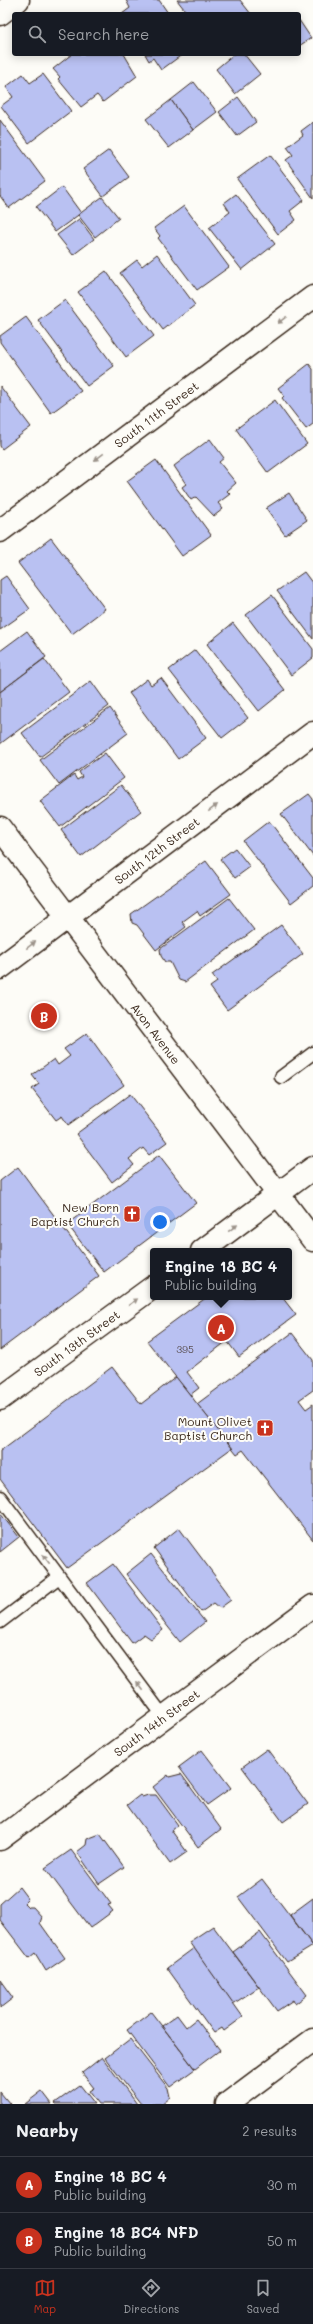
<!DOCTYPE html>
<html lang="en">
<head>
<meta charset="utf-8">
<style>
  body { margin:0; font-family:Mali,sans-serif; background:#20242c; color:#f1f3f6 }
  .you { position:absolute; left:160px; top:1222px; width:14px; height:14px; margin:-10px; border:3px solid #fff; border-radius:50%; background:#1a73e8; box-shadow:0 0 0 6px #1a73e833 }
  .badge { display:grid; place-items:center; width:26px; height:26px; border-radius:50%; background:#c8321e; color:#fff; font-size:13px; font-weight:700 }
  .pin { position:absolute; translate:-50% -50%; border:2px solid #fff; box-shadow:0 1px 4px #0006 }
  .popup { position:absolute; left:150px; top:1248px; width:142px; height:52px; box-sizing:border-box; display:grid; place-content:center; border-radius:4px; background:#171b24; filter:drop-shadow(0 1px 3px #0005); font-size:13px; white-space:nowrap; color:#9ea1a6 }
  .popup b { font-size:15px; color:#f1f3f6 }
  .popup::after { content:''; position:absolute; left:50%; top:100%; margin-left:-8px; border:8px solid transparent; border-top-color:#171b24 }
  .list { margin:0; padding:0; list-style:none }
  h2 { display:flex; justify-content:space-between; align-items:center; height:52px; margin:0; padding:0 16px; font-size:17px }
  h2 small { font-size:13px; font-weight:400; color:#9ea1a6 }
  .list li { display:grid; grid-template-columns:26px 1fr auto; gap:12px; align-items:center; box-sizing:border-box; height:56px; padding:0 16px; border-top:1px solid #363941 }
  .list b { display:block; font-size:15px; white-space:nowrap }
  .list p { margin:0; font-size:13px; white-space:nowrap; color:#9ea1a6 }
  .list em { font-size:13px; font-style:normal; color:#9ea1a6 }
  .icon { flex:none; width:22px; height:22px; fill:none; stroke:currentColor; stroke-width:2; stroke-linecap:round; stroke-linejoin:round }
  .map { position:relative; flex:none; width:313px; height:2104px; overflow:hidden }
  .search { position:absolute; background:#171b24; box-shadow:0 2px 10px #0003; left:12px; right:12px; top:12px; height:44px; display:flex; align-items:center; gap:10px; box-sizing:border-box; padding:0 14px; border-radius:4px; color:#9ea1a6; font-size:15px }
  .sheet { height:164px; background:#171b24 }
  nav { display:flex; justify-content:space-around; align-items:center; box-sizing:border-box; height:56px; border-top:1px solid #363941; background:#171b24; font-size:11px; color:#9ea1a6 }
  nav a { display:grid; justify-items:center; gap:2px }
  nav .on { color:#c8321e }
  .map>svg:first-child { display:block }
</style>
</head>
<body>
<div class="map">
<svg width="313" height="2104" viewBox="0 0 313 2104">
  <rect width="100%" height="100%" fill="#fdfcf7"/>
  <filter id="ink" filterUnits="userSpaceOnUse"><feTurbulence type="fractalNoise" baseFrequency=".025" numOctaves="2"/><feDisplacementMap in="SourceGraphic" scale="8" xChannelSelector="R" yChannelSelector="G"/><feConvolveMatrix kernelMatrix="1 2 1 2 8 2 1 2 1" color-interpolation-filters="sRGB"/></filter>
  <g filter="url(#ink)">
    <g fill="#b9c1f2" stroke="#3b2a1e">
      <polygon points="126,0 159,0 168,13 170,11 172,14 122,14 130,8"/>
      <polygon points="177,0 240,0 251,14 188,14"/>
      <polygon points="299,20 311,38 299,46"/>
      <polygon points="72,54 124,54 137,76 103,102 97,95 81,107 58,79 60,77 53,69"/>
      <polygon points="145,54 183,54 161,70 153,58 149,61"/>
      <polygon points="234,54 244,54 260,74 235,94 216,69"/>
      <polygon points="23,74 30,83 43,74 71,111 29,143 1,106 13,97 6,87"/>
      <polygon points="194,82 217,112 193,130 171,100"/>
      <polygon points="238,97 256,122 237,136 219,112"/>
      <polygon points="171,100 193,130 169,148 146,119"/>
      <polygon points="0,120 45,181 9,208 0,196"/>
      <polygon points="313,122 313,198 286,160 293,155 287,147 303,135 301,131"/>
      <polygon points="109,150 129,177 103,196 83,169"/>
      <polygon points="270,155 304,200 290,211 296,220 278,234 237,179"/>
      <polygon points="62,187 81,213 55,232 36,207"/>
      <polygon points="236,194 275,244 242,270 209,228 230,212 224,203"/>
      <polygon points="102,197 119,218 95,237 78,215"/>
      <polygon points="184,206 229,267 197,290 158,238 160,236 154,228"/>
      <polygon points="79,219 94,239 73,255 57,235"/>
      <polygon points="157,254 195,305 163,330 120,273 137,260 142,266"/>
      <polygon points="106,271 154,336 126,357 78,292"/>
      <polygon points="65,300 114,366 87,386 38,320"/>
      <polygon points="26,317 81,391 51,413 0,342 0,336"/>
      <polygon points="309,364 313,369 313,424 306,429 282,398 284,396 278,388"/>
      <polygon points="0,386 31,427 2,449 0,446"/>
      <polygon points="275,400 307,444 268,473 236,429"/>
      <polygon points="210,439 224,458 219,462 236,483 227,491 230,494 218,503 223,509 214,516 196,497 191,500 182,487 186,484 174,466"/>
      <polygon points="156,460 211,535 182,556 127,481"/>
      <polygon points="289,493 307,520 285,535 266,508"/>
      <polygon points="51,538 105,609 72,634 18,563"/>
      <polygon points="304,572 313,584 313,639 277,591"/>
      <polygon points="6,576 30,609 0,630 0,580"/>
      <polygon points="272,595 313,649 313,658 291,675 246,615"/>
      <polygon points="233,623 285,690 259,711 207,644"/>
      <polygon points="27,631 46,657 0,692 0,651"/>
      <polygon points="195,650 248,718 222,738 169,670"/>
      <polygon points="44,659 69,692 0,744 0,692"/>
      <polygon points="161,678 206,738 178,759 129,693 147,679 151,685"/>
      <polygon points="91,681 109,706 40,757 22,733"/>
      <polygon points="110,708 128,733 59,785 40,760"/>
      <polygon points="105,753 124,778 60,827 40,801 74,775 77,780 82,777 79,772"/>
      <polygon points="121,785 141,811 81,857 61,830"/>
      <polygon points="309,794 313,799 313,856 281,814"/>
      <polygon points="269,821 313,878 313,886 291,903 243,841"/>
      <polygon points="235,848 250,867 235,878 220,859"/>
      <polygon points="206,861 231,894 200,916 197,911 182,922 186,927 156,950 137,925 132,923 131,914"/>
      <polygon points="229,898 254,930 185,982 179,980 170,962 165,962 161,956 160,949"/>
      <polygon points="281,925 303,954 227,1010 210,987 217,982 212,975"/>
      <polygon points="87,1033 124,1085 68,1125 62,1116 56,1120 32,1089 39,1084 32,1075 54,1059 58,1065 70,1056 64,1049"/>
      <polygon points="130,1094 167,1142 149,1155 143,1148 129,1159 134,1165 112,1182 76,1134"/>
      <polygon points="159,1155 196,1203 104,1272 67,1224"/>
      <polygon points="18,1167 99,1276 0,1350 0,1181"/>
      <polygon points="207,1297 282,1297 296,1315 239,1357 227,1341 187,1372 199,1388 190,1395 147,1341"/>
      <polygon points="292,1333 313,1360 313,1390 299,1400 306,1409 313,1404 313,1540 243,1450 237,1454 197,1404"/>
      <polygon points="112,1367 141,1404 176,1377 232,1448 67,1568 0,1479 0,1451"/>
      <polygon points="0,1513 19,1537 0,1552"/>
      <polygon points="179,1528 227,1592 231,1600 220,1608 214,1603 201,1612 154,1548"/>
      <polygon points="151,1554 205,1622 180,1642 126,1574"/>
      <polygon points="113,1564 163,1630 151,1639 144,1634 132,1643 87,1583"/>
      <polygon points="267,1749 308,1804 283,1822 242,1767"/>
      <polygon points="202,1750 231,1788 207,1805 179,1767"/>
      <polygon points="181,1774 221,1829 198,1847 153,1787 168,1775 169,1777"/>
      <polygon points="140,1795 142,1797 148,1795 156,1795 178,1825 171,1830 187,1852 170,1864 127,1805"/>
      <polygon points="100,1834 124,1867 99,1884 77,1852 86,1845 87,1839"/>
      <polygon points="71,1850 111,1904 108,1905 113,1911 90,1928 45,1868"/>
      <polygon points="262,1879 313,1946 287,1962 238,1897"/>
      <polygon points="19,1887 28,1899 24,1903 28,1907 33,1907 42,1917 40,1923 65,1958 46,1971 35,1953 29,1958 0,1920 0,1904"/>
      <polygon points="313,1898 313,1946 290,1915"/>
      <polygon points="213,1926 259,1987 233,2004 189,1942"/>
      <polygon points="260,1932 307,1995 295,2004 293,2000 277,2011 233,1952"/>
      <polygon points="194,1948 243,2017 224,2031 222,2028 214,2033 167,1968"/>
      <polygon points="0,1980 13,1998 0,2008"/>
      <polygon points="151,2012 195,2069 170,2087 127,2030"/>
      <polygon points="177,2015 186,2027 196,2019 220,2050 195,2069 162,2026"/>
      <polygon points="130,2039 168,2088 170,2097 161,2104 141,2104 105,2058"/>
      <polygon points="102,2057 137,2104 99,2104 89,2091 94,2088 82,2073"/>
      <polygon points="80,2085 95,2104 56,2104 55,2103"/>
      <polygon points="42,2091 52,2104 25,2104"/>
      <polygon points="0,2092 10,2104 0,2104"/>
    </g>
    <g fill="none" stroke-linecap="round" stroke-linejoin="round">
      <g stroke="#3b2a1e" stroke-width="15">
        <g id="lane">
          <polyline points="281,1077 313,1053"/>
          <polyline points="0,1497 164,1717"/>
          <polyline points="0,1622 59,1577"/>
        </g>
      </g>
      <g stroke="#3b2a1e" stroke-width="25">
        <g id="street">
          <polyline points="0,14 18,0"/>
          <polyline points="202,1251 313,1168"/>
          <path id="s1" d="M0,1399L153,1287"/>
          <path id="s2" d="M0,1839L313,1606"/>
          <polyline points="227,2104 313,2040"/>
        </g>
      </g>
      <g stroke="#3b2a1e" stroke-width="25">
        <g id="secondary">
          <path id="s3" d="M0,531L313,297"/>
          <path id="s4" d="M0,828L313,1240"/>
          <path id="s5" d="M0,968L313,733"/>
        </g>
      </g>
      <use href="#lane" stroke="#fdfcf7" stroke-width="12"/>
      <use href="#street" stroke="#fdfcf7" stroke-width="22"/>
      <use href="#secondary" stroke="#fdfcf7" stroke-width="22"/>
    </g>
    <defs><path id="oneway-solid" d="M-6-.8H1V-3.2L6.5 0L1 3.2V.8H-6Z"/></defs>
    <g fill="#9c938a">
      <use href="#oneway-solid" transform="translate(282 320) rotate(143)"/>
      <use href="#oneway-solid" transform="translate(99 457) rotate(143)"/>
      <use href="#oneway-solid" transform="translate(213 808) rotate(-37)"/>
      <use href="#oneway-solid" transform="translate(31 945) rotate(-37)"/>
      <use href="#oneway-solid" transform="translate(233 1228) rotate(-36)"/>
      <use href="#oneway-solid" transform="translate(133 1302) rotate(-36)"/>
      <use href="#oneway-solid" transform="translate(46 1559) rotate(-127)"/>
      <use href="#oneway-solid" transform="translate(140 1686) rotate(-127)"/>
    </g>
  </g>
  <defs>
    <g id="church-square" transform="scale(0.9)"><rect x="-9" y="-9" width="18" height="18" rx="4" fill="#c8321e" stroke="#fdfcf7"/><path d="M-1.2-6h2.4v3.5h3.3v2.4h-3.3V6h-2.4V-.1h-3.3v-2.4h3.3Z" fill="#fff"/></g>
  </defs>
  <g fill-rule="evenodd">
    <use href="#church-square" x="132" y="1214"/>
    <use href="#church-square" x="265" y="1428"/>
  </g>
  <g text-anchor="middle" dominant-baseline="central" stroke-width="4" stroke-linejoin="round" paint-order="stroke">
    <g font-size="10" fill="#5a5053">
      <text x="185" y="1349">395</text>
    </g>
    <g font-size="12" fill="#3b2a1e" stroke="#fdfcf7">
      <text stroke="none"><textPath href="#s3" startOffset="195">South 11th Street</textPath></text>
      <text stroke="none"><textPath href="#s5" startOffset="196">South 12th Street</textPath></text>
      <text stroke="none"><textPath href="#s4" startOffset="258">Avon Avenue</textPath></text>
      <text stroke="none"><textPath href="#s1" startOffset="95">South 13th Street</textPath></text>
      <text stroke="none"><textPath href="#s2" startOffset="195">South 14th Street</textPath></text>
    </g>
    <g font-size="12" fill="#3b2a1e" stroke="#fdfcf7" text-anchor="end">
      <text x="119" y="1207">New Born<tspan x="119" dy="14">Baptist Church</tspan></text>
      <text x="252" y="1421">Mount Olivet<tspan x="252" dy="14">Baptist Church</tspan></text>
    </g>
  </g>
</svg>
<div class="you"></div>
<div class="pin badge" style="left:221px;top:1328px">A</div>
<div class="popup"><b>Engine 18 BC 4</b>Public building</div>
<div class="pin badge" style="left:44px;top:1016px">B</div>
<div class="search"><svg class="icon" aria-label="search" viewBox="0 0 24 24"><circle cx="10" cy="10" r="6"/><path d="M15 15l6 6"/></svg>Search here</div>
</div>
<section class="sheet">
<h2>Nearby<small>2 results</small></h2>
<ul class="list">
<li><span class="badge">A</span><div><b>Engine 18 BC 4</b><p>Public building</p></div><em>30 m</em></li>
<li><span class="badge">B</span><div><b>Engine 18 BC4 NFD</b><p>Public building</p></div><em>50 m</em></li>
</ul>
</section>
<nav>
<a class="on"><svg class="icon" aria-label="map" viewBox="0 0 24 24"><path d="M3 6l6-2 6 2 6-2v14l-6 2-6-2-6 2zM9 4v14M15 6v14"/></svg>Map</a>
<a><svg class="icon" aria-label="directions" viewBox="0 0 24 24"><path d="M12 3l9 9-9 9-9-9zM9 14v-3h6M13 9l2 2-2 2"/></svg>Directions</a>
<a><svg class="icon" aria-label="saved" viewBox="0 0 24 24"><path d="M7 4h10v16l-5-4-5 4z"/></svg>Saved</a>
</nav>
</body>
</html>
